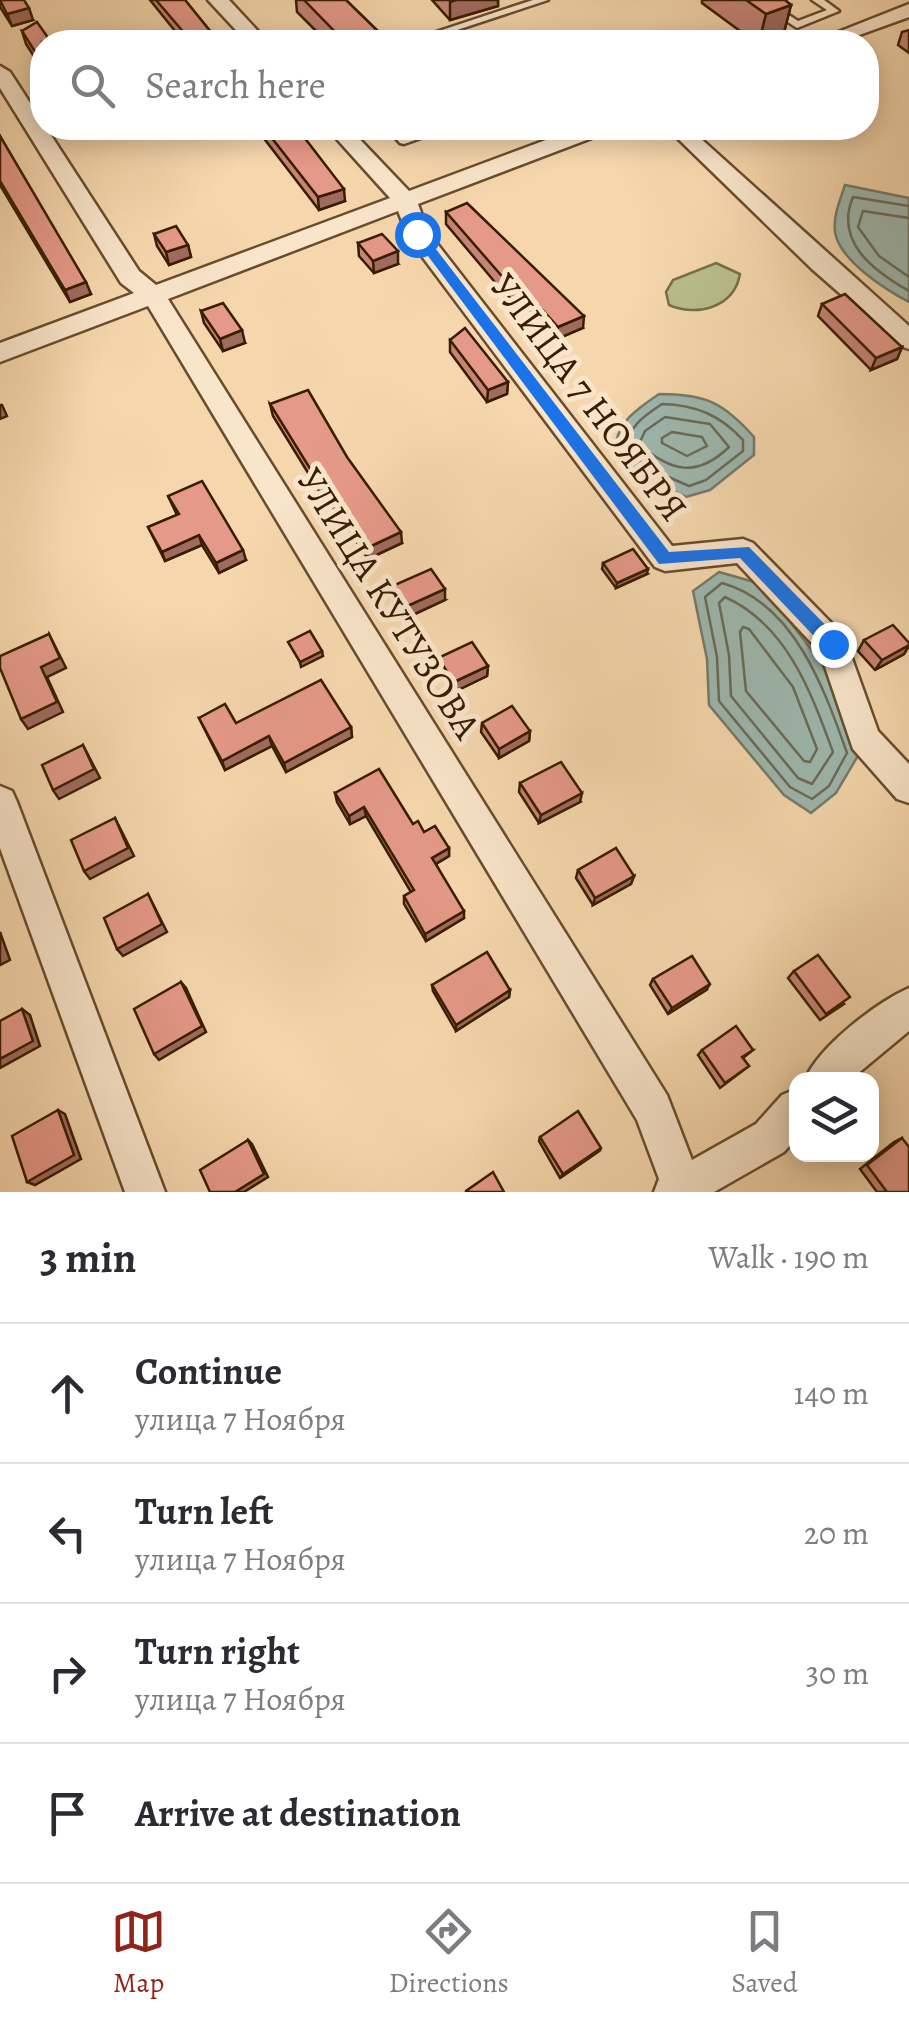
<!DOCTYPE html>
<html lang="en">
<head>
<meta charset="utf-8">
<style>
  body { margin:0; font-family:Alegreya,serif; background:#f7f7f7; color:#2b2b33 }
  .controls { position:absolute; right:30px; bottom:30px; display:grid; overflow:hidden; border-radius:20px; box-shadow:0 5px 25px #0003 }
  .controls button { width:90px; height:90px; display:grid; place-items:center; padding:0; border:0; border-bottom:2px solid #e1e1e2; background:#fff; color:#2b2b33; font:50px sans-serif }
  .stop { position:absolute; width:30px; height:30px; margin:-22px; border:8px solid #1a73e8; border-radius:50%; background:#fff }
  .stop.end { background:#1a73e8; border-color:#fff; box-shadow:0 2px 10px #0008 }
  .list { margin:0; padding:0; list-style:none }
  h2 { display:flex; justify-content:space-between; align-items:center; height:130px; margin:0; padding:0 40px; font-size:42px }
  h2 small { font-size:32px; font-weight:400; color:#7c7c81 }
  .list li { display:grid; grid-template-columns:65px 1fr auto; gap:30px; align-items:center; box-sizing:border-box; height:140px; padding:0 40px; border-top:2px solid #e1e1e2 }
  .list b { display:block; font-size:38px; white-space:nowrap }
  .list p { margin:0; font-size:32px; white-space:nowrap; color:#7c7c81 }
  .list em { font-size:32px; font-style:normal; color:#7c7c81 }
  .icon { flex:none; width:55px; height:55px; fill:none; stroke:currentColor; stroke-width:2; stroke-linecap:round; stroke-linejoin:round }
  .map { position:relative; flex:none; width:909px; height:1192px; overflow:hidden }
  .search { position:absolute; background:#fff; box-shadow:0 5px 25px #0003; left:30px; right:30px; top:30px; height:110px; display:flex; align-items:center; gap:25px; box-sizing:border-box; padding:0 35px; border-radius:40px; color:#7c7c81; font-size:38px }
  .sheet { height:690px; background:#fff }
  nav { display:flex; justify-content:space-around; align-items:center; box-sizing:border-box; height:140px; border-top:2px solid #e1e1e2; background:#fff; font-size:28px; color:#7c7c81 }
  nav a { display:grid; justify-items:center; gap:5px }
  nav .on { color:#8f2418 }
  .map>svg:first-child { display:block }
</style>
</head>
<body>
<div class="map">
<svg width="909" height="1192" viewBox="0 0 909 1192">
  <rect width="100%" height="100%" fill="#f6d7ad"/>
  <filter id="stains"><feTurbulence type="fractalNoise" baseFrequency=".002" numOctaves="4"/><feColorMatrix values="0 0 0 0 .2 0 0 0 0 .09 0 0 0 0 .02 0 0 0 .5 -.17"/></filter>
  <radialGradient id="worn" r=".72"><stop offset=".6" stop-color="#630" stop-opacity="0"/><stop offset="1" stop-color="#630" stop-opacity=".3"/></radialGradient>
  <path fill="#b8bf8d" stroke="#786e47" stroke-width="2.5" d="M716,263L740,274C734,308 696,317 669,305L666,292L673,280Z"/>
  <g fill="#9db8af" stroke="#757a69" stroke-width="2.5">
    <path d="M845,185L909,198V302C886,290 839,260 835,232C833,216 840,200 845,185Z"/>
    <path d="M659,394C705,394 723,402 754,437V455L710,490L686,497L642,477L614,453C617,422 634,411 659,394Z"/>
    <polygon points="719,572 754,582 769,594 826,669 859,754 836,793 811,813 784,795 709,705 707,659 693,591"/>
  </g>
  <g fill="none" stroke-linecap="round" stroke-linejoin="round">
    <g stroke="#6a6a58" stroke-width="2.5">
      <path d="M909,206L853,197C834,242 874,271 909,291"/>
      <polyline points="909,218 863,211 858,227 879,256 909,277"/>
      <path d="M662,404C696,405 720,415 743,440V451L706,480L689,486L648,468L626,450C628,426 644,416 662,404Z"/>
      <path d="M665,417L710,424L729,447C697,478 671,472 639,444L645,431Z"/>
      <polygon points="672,432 702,437 707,446 687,456 662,443 662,438"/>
      <path d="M722,583C794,603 824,688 847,753L829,786L812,799L790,787L719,701L717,657L705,597Z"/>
      <path d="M725,597C787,625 811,692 833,752L812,784L798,778L731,696L729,655L719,603Z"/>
      <polygon points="743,627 749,629 793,687 817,749 810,762 804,761 746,691 740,632"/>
    </g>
    <g stroke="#684c2c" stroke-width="5">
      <g id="service">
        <polygon points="533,0 548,0 445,34 453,42 443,42 433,33"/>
        <polygon points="755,0 766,0 798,21 827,10 812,0 824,0 839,11 797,28"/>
        <polygon points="387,128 397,128 406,137 435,128 449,128 404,144 400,143"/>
      </g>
    </g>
    <g stroke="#684c2c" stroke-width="5">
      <g id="minor">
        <polygon points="208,0 229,0 268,42 247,42"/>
        <polygon points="909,4 909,17 840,42 813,42"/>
        <polygon points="0,66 10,72 139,271 156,285 390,198 327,128 349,128 409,191 578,128 607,128 605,133 418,204 428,232 672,546 743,539 753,543 844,636 878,731 909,764 909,803 897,799 853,749 820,652 737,563 665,571 655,567 409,239 398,211 168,299 667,1095 692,1160 756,1124 782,1095 796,1089 796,1138 784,1152 714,1192 654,1192 659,1179 637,1120 148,306 0,362 0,343 134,293 121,283 0,88"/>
        <polygon points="667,128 689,128 909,326 909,349 900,346 812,269"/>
        <polygon points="0,786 12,791 17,802 165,1192 125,1192 0,848"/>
        <path d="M909,988V1031L850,1080H805C818,1047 877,1002 909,988Z"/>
      </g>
    </g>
    <use href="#service" fill="#f9e5ca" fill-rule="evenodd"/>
    <use href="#minor" fill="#f9e5ca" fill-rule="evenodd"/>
  </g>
  <g fill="#c58475" stroke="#381d01" stroke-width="2.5">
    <polygon points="0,0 33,20 12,26 0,7"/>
    <polygon points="150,0 185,0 219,42 184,42"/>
    <polygon points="296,0 346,0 389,42 327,42 297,12"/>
    <polygon points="432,0 498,0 498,6 450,20"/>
    <polygon points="702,0 785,0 791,5 783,36 766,42 755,42 702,3"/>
    <polygon points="909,30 909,53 898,45 902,32"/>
    <polygon points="22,31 42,42 42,69 26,44"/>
    <polygon points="256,128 297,128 345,201 319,210"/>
    <polygon points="0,136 91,294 70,302 0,185"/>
    <polygon points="446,212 583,328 557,339 529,309 523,311 499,287 446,224"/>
    <polygon points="154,234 188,245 191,257 169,265 157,246"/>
    <polygon points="358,243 398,264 374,273 359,256"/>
    <polygon points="822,304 902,347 897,359 871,370 818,316"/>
    <polygon points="201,311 245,343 223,351 204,323"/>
    <polygon points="450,340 508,382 507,394 487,402 450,352"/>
    <polygon points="270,404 402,543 368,559 332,506 329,507 273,416"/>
    <polygon points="168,496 246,560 219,573 202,545 165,561 148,527 177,515"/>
    <polygon points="603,563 647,574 616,588 602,569"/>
    <polygon points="390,587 445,600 404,619 391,598"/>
    <polygon points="864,640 909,643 909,646 904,654 875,670 858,651"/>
    <polygon points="438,658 488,666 487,676 454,692 439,668"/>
    <polygon points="199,718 236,723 351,727 352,737 286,772 272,746 225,770"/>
    <polygon points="482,723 530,731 529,741 499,758 481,732"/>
    <polygon points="520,783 580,802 539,823 519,792"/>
    <polygon points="335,793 413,824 449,848 449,856 436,864 464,918 426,941 404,904 404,896 411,892 366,816 350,824 337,802"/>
    <polygon points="578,870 634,876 631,884 593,905 576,878"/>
    <polygon points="794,971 844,1004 820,1020 788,978"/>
    <polygon points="653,979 706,990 668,1014 650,985"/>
    <polygon points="432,985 510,990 509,997 456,1031 433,991"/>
    <polygon points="702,1050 753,1050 743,1058 749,1066 720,1088 698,1055"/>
    <polygon points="540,1137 599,1151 560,1178 539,1141"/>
    <polygon points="902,1138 909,1192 877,1192 860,1169 894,1142"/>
  </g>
  <g fill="#a06b5f" stroke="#381d01" stroke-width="2.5">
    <polygon points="456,0 498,0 498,6 450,20 450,2"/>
    <polygon points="791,5 783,36 766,42 759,42 766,14"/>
    <polygon points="29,8 33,20 12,26 7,14"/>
    <polygon points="83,128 106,128 107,129 85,136"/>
    <polygon points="344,189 345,201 319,210 318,197"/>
    <polygon points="188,245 191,257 169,265 166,252"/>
    <polygon points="398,251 398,264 374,273 373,261"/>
    <polygon points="86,282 91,294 70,302 65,290"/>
    <polygon points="530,296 529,309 523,311 524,299"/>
    <polygon points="584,316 583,328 557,339 558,327"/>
    <polygon points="242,330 245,343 223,351 220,339"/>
    <polygon points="902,347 897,359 871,370 876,358"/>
    <polygon points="508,382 507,394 487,402 488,390"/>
    <polygon points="0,405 2,405 7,416 0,419"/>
    <polygon points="330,494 332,506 329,507 327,496"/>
    <polygon points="401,532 402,543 368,559 367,548"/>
    <polygon points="199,535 202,545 165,561 162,552"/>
    <polygon points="243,550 246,560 219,573 216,563"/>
    <polygon points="648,569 647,574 616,588 617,583"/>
    <polygon points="445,589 445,600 404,619 403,608"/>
    <polygon points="49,634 66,668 47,677 63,712 28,729 21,719 41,667"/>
    <polygon points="909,645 904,654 875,670 882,660"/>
    <polygon points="322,651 323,656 301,667 300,662"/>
    <polygon points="488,666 487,676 454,692 454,682"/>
    <polygon points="351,727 352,737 286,772 284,763"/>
    <polygon points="530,731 529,741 499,758 499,749"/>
    <polygon points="269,736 272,746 225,770 222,761"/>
    <polygon points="83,745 100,778 59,799 53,790"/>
    <polygon points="582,793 580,802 539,823 541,815"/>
    <polygon points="364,807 366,816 350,824 349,816"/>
    <polygon points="115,818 134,856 90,879 84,871"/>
    <polygon points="449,848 449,856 432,866 432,858"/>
    <polygon points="634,876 631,884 593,905 595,898"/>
    <polygon points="148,894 167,932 123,956 117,949"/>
    <polygon points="464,911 464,918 426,941 425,934"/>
    <polygon points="0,932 10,960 0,965"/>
    <polygon points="181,982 186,988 206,1032 159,1060 154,1054"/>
    <polygon points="710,984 706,990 668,1014 672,1008"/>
    <polygon points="510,990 509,997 456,1031 456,1025"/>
    <polygon points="22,1009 30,1015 40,1046 0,1068 0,1059"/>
    <polygon points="58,1110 65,1114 81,1159 35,1185 27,1182"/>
    <polygon points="248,1140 252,1144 268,1177 244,1192 235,1192"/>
    <polygon points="601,1148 599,1151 560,1178 563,1174"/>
  </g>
  <g fill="#e59988" stroke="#381d01" stroke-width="2.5">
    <polygon points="0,0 24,0 29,8 7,14"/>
    <polygon points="156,0 185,0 219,42 192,42"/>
    <polygon points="304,0 346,0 389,42 345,42"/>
    <polygon points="746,0 785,0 791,5 766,14"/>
    <polygon points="37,22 51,42 42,42 42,63 22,31"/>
    <polygon points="264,128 297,128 344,189 318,197"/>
    <polygon points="0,136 86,282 65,290 0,181"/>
    <polygon points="467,203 584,316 558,327 530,296 524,299 500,274 446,212"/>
    <polygon points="176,226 188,245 166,252 154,234"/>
    <polygon points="382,234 398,251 373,261 358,243"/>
    <polygon points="845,294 902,347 876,358 822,304"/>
    <polygon points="223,303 242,330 220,339 201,311"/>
    <polygon points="465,328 508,382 488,390 450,340"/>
    <polygon points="308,390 347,457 401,532 367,548 330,494 327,496 270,404"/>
    <polygon points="202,481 243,550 216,563 199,535 162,552 148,527 179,514 168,496"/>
    <polygon points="633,549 648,569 617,583 603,563"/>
    <polygon points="431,569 445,589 403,608 390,587"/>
    <polygon points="893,625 909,643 909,645 882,660 864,640"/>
    <polygon points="310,631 322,651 300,662 288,642"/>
    <polygon points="49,634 60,658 41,667 57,702 21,719 0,668 0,656"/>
    <polygon points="472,642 488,666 454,682 438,658"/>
    <polygon points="321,680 351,727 284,763 269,736 222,761 199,718 225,704 236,723"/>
    <polygon points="512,706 530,731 499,749 482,723"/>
    <polygon points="83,745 94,769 53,790 42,765"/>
    <polygon points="561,762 582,793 541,815 520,783"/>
    <polygon points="379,769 413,824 418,821 424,832 435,826 449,848 432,858 464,911 425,934 404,896 414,890 364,807 349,816 335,793"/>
    <polygon points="115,818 128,848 84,871 71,840"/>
    <polygon points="616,848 634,876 595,898 578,870"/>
    <polygon points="148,894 162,924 117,949 104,918"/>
    <polygon points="487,952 510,990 456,1025 432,985"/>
    <polygon points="818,955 850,997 826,1014 794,971"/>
    <polygon points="692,956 710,984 672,1008 653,979"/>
    <polygon points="181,982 202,1026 154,1054 134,1009"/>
    <polygon points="22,1009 33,1041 0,1059 0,1021"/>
    <polygon points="736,1026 753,1050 742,1057 749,1066 725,1083 702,1050"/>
    <polygon points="58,1110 74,1155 27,1182 12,1136"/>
    <polygon points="578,1111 601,1148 563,1174 540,1137"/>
    <polygon points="902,1138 909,1147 909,1192 887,1192 867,1165"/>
    <polygon points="248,1140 264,1174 235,1192 210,1192 200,1170"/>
    <polygon points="493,1172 504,1192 466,1192 466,1191"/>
  </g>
  <polygon fill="#1a73e8" points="413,231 422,231 669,552 749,547 839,639 839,650 827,650 740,558 659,564 413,236"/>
  <g text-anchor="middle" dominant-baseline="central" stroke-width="10" stroke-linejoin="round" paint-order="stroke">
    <g font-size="38" fill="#381d01" stroke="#f9e5ca">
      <text transform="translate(589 397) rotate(53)">УЛИЦА 7 НОЯБРЯ</text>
      <text transform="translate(389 603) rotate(58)">УЛИЦА КУТУЗОВА</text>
    </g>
  </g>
  <rect width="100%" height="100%" filter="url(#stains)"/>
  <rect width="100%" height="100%" fill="url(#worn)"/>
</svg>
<div class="controls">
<button><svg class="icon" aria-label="layers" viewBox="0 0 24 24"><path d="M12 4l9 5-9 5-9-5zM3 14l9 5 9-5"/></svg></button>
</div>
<div class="stop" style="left:417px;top:234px"></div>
<div class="stop end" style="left:833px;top:644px"></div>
<div class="search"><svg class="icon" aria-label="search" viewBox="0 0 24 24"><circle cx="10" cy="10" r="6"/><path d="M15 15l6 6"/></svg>Search here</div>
</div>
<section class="sheet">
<h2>3 min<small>Walk · 190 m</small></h2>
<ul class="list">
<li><svg class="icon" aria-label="ahead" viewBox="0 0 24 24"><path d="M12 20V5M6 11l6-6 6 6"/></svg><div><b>Continue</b><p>улица 7 Ноября</p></div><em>140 m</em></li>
<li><svg class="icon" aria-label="left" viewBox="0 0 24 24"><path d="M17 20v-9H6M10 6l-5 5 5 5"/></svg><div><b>Turn left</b><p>улица 7 Ноября</p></div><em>20 m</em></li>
<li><svg class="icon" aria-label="right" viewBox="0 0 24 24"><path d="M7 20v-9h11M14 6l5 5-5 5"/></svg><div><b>Turn right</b><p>улица 7 Ноября</p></div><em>30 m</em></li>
<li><svg class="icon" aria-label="arrive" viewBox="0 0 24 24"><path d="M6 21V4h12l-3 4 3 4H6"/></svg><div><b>Arrive at destination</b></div></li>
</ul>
</section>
<nav>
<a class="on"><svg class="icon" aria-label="map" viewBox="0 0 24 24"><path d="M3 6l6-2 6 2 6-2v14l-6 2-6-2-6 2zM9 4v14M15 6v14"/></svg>Map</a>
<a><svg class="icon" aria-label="directions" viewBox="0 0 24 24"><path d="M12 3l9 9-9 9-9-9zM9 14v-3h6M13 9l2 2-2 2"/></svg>Directions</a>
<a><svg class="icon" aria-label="saved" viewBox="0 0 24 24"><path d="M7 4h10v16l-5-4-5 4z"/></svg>Saved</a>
</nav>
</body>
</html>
